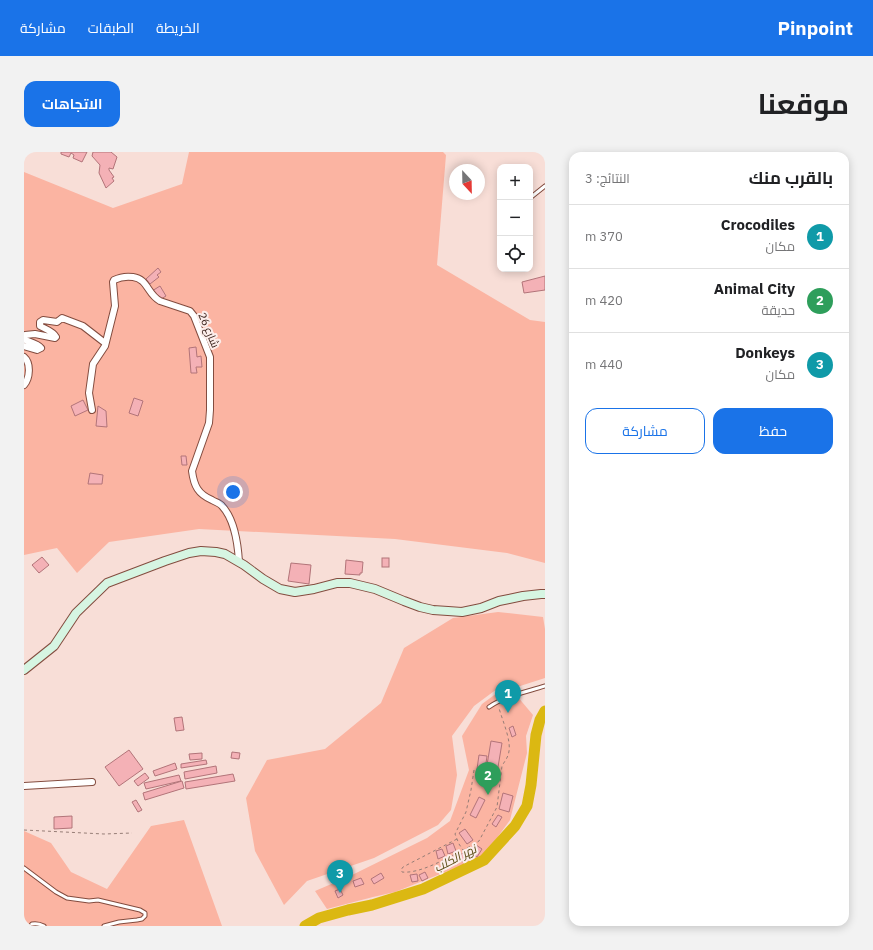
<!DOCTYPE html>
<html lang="ar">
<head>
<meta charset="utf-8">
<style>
  body { margin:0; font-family:"IBM Plex Sans",Cairo,sans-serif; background:#f2f2f2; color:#202124; direction:rtl }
  .controls { position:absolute; right:12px; top:12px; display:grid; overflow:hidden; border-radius:8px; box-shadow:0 2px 10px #0003 }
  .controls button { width:36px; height:36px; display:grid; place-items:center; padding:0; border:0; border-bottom:1px solid #e0e0e0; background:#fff; color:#202124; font:20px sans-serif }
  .compass { position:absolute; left:425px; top:12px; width:36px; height:36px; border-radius:50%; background:#fff; box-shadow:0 2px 10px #0003; rotate:158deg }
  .you { position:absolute; left:209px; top:340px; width:14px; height:14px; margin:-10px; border:3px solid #fff; border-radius:50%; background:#1a73e8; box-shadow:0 0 0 6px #1a73e833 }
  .badge { display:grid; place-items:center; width:26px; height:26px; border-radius:50%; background:#1a73e8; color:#fff; font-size:13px; font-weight:700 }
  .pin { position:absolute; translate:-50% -33px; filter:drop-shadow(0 1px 2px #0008) }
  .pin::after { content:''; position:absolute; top:21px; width:14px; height:12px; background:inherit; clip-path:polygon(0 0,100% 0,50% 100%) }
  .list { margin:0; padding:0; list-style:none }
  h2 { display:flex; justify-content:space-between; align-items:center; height:52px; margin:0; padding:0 16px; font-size:17px }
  h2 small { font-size:13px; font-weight:400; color:#757577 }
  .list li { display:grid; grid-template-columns:26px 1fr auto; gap:12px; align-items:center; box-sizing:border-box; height:64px; padding:0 16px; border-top:1px solid #e0e0e0 }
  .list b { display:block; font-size:15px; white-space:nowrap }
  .list p { margin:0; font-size:13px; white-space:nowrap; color:#757577 }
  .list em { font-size:13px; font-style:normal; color:#757577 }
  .actions { display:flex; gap:8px; padding:12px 16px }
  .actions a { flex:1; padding:9px 0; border:1px solid #1a73e8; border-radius:12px; text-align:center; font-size:14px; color:#1a73e8 }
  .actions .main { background:#1a73e8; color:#fff }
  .icon { flex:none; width:22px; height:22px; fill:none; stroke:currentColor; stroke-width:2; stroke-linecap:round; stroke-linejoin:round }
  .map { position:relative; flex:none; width:521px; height:774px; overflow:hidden; direction:ltr; border-radius:12px }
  header { display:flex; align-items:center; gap:24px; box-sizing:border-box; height:56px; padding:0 20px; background:#1a73e8; color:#fff }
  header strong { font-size:19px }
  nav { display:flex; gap:22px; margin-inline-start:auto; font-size:14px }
  .intro { display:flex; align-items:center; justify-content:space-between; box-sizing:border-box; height:96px; padding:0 24px }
  h1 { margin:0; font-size:28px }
  .button { padding:10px 18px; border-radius:12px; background:#1a73e8; color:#fff; font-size:14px; font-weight:700 }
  main { display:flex; gap:24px; padding:0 24px }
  aside { flex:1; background:#fff; border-radius:12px; box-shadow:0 2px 10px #0003 }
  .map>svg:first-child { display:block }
</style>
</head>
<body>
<header>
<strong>Pinpoint</strong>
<nav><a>الخريطة</a><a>الطبقات</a><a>مشاركة</a></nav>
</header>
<div class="intro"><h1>موقعنا</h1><a class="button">الاتجاهات</a></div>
<main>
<aside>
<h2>بالقرب منك<small>النتائج: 3</small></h2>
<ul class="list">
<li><span class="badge" style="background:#0f9aa8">1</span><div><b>Crocodiles</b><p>مكان</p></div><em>370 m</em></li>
<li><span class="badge" style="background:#2e9e5b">2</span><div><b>Animal City</b><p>حديقة</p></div><em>420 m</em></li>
<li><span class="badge" style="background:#0f9aa8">3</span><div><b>Donkeys</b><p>مكان</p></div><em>440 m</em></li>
</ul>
<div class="actions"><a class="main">حفظ</a><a>مشاركة</a></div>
</aside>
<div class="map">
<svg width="521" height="774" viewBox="0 0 521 774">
  <rect width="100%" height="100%" fill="#f8ded7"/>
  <g fill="#fbb4a2">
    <polygon points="165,0 419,0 422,3 413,113 506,168 521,170 521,411 483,401 371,387 175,377 85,390 53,421 33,396 0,403 0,20 89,56 158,32"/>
    <polygon points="474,460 519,465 521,477 521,526 493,535 477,534 450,554 428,584 433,623 427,658 414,673 350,706 283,729 260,753 231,699 222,646 243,608 301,597 357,551 380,496 429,466"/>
    <polygon points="488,538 509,563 502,584 503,601 486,668 459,705 371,740 349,745 303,757 291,739 326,724 403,686 426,669 445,618 438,584 458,552 473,541"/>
    <polygon points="160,668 198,774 0,774 0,679 27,691 47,720 83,737 127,674"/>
  </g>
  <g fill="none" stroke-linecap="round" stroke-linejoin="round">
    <polyline stroke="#dbb812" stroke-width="11" points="281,774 295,766 324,758 348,753 399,737 460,708 491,674 503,654 507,633 512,583 516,568 521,559"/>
  </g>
  <g fill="#f4b1b6" stroke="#b27479">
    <polygon points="37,0 63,0 58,10 49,6 50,3 47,1 45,5 37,2"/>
    <polygon points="69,0 87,0 93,5 89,17 85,16 85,18 90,25 88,26 90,29 82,36 75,21 76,13 68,4"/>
    <polygon points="134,116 137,120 133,123 135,125 126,132 122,127"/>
    <polygon points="521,124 521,138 500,141 498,130"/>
    <polygon points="136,134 142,144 137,147 135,145 133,146 128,139"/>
    <polygon points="172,195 173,205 177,204 178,215 172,215 173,221 167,221 165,196"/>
    <polygon points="110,246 119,249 114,264 105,261"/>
    <polygon points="59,248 64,258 51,264 47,254"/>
    <polygon points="74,254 82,259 83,275 72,274"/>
    <polygon points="157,304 162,304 163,313 158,313"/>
    <polygon points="66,321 79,323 78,332 64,332"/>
    <polygon points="18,405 25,413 15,421 8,413"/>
    <rect x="358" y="406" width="7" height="9"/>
    <polygon points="322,408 339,410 338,421 336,421 336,423 321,422"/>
    <polygon points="267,411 287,413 285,432 264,429"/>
    <polygon points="158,565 160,578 152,579 150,566"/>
    <polygon points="489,574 492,583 488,585 485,576"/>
    <polygon points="467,589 478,591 472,627 461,625"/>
    <polygon points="105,598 119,617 95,634 81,615"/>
    <polygon points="208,600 216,601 215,607 207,606"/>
    <polygon points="178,601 178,607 166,608 165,602"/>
    <polygon points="455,603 463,604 460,625 452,624"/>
    <polygon points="182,608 183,612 157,616 157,612"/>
    <polygon points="151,611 153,617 131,624 129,619"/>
    <polygon points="192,614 193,621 161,627 160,620"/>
    <polygon points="121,621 125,626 114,634 110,629"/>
    <polygon points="209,622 211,629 162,637 161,630"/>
    <polygon points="155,623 157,629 122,637 120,631"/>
    <polygon points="158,629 160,636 121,648 119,641"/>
    <polygon points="479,641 489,644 485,660 475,657"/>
    <polygon points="455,645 461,648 452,666 446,663"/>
    <polygon points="112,648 118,658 114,660 108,650"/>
    <polygon points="474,663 478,665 472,675 468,672"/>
    <polygon points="48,664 48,676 30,677 30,665"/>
    <polygon points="441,677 449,688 443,692 435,681"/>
    <polygon points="429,691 432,699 424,702 422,694"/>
    <polygon points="452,693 458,697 453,705 447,701"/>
    <polygon points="418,697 421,704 414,707 412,699"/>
    <polygon points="441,700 444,707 438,710 434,704"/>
    <polygon points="401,720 404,726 398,729 395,723"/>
    <polygon points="357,721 360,726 350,732 347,727"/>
    <polygon points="393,722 394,729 388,730 386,723"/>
    <polygon points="337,726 340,732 331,735 329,729"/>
    <polygon points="316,737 319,743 314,746 311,739"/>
  </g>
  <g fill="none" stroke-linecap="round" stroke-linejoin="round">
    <g stroke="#834c3f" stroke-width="5">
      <g id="lane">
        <polyline points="506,46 521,34"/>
        <path d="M465,555C481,544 502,540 521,534"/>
        <polyline points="0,716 32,740 43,746 65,749 74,748 116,758 121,761 121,764 118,767 113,768 95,770 80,774"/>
        <path d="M6,774L8,772C13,771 16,772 20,774"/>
      </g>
    </g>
    <g stroke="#834c3f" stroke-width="8">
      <g id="street">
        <path d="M0,184L1,183L11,182L31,186L32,185C29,179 21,177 16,174V170L19,168L33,170L38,166L59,174L81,191"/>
        <path d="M0,185L1,188C6,190 14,192 17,196L13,198L0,194"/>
        <path d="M0,205C7,211 6,226 0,233"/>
        <path d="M68,258L65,241L69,212L81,194L91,154L89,130L90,128C96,125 102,124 109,125C124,127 123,142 136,149L166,159L170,164L186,205V258L185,271L168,319C170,334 174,342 188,348C191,350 196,351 198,354C211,368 214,393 215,410"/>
        <polyline points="0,634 68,630"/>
      </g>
    </g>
    <g stroke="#834c3f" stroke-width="10">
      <polyline id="secondary" points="0,518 30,494 52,461 83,431 141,409 165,401 177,399 192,400 201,402 220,413 239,427 256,437 271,440 290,437 313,431 326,431 351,437 380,449 396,455 409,458 424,459 438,460 457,456 475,449 485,447 499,444 517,442 521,442"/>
    </g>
    <g stroke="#967d76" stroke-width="1" stroke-dasharray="3 3" stroke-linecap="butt">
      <path d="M450,618L447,638L442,660L431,682L435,692L439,698L449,693L455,689L473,655L478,614C480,610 483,607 484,603C489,591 478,568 475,556"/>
      <polyline points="0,678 80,682 108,681"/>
      <path d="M433,687L379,715L377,718L378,720C396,722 423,706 439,698"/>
    </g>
    <use href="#lane" stroke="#fff" stroke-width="3"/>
    <use href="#street" stroke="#fff" stroke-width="6"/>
    <use href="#secondary" stroke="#d6f5e2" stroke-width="8"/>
  </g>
  <g text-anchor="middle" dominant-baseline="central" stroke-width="4" stroke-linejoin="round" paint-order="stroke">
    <g font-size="11" fill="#3b231d" stroke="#fceeeb">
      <text transform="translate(185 178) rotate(67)">شارع 26</text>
    </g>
    <g font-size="12" font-style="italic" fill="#594b12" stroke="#fceeeb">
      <text transform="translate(431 706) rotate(-27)">نهر الكلب</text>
    </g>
  </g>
</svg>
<div class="controls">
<button>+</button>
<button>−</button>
<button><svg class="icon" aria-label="locate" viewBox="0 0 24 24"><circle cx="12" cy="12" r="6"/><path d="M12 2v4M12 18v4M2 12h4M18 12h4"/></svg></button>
</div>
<svg class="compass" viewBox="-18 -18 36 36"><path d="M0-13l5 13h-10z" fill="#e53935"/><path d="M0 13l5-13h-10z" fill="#757577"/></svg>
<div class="you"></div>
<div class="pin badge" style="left:484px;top:561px;background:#0f9aa8">1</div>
<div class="pin badge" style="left:464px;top:643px;background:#2e9e5b">2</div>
<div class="pin badge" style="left:316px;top:741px;background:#0f9aa8">3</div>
</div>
</main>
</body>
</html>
